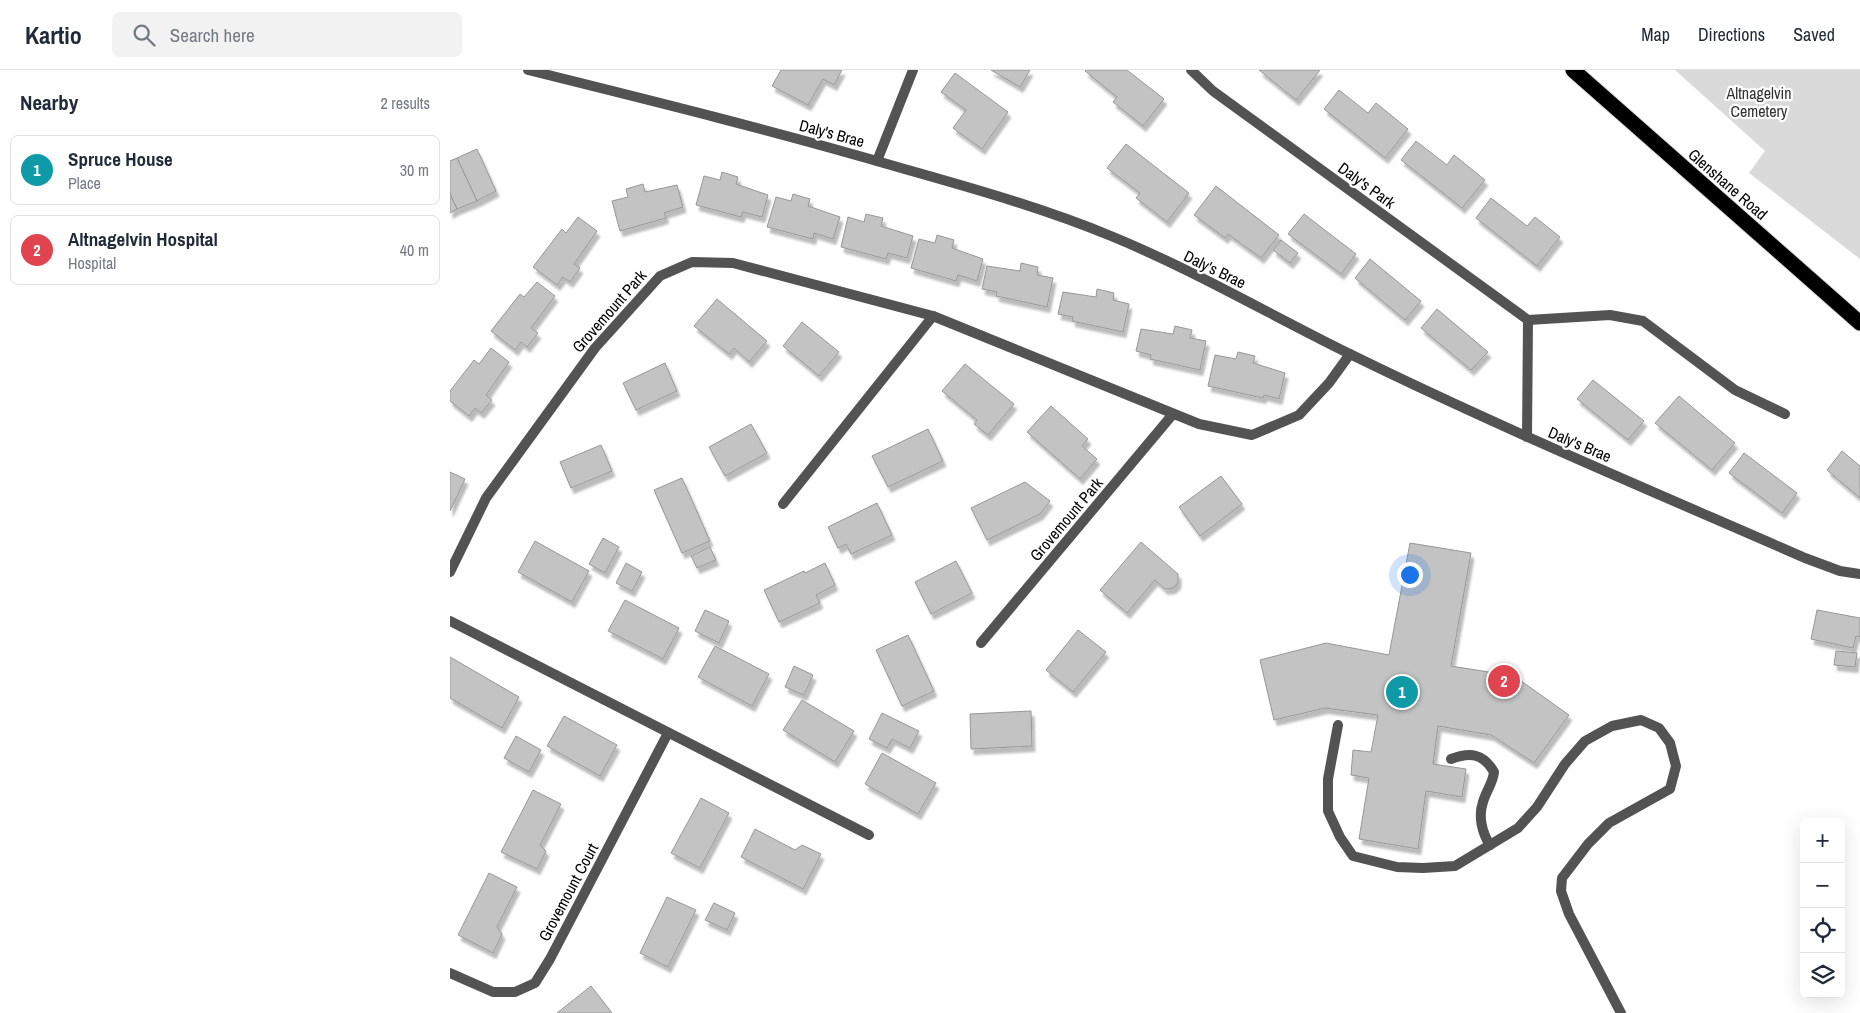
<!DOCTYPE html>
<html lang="en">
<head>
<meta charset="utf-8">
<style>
  body { margin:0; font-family:"Archivo Narrow",sans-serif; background:#f2f2f3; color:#1f2937 }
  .controls { position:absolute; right:15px; bottom:15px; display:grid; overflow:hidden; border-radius:8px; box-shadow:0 5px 20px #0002 }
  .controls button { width:45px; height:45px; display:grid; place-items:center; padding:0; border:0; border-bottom:1px solid #e0e1e3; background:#fff; color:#1f2937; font:25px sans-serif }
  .you { position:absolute; left:959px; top:504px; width:18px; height:18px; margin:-12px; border:4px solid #fff; border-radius:50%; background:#1a73e8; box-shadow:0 0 0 8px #1a73e833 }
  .badge { display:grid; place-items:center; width:32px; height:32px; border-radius:50%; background:#0b8043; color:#fff; font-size:16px; font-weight:700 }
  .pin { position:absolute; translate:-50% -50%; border:2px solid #fff; box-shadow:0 1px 5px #0006 }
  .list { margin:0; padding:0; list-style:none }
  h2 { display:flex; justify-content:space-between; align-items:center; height:65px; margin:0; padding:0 20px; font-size:21px }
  h2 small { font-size:16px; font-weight:400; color:#747a83 }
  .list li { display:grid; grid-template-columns:32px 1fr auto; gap:15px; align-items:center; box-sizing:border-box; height:70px; margin:0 10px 10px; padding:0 10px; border:1px solid #e0e1e3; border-radius:8px }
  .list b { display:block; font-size:19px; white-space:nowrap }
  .list p { margin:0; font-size:16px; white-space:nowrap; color:#747a83 }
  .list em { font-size:16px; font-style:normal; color:#747a83 }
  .icon { flex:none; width:28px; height:28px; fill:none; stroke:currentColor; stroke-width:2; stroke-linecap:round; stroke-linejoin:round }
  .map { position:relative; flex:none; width:1410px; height:943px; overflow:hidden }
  header { display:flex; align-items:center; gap:30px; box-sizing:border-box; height:70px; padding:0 25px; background:#fff; border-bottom:1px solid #e0e1e3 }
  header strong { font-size:24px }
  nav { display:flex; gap:28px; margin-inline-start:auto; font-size:18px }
  .search { width:350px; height:45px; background:#f2f2f3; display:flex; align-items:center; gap:12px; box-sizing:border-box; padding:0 18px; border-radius:8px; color:#747a83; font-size:19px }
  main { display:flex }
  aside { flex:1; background:#fff }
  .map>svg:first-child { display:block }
</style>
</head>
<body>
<header>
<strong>Kartio</strong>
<div class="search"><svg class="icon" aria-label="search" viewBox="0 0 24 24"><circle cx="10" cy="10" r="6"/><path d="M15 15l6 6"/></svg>Search here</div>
<nav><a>Map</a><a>Directions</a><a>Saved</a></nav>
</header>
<main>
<aside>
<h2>Nearby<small>2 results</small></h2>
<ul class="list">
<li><span class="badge" style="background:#0f9aa8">1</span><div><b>Spruce House</b><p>Place</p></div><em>30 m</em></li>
<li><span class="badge" style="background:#e0444e">2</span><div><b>Altnagelvin Hospital</b><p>Hospital</p></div><em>40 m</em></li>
</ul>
</aside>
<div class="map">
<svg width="1410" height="943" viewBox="0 0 1410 943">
  <defs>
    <filter id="shadow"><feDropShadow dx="3" dy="5.5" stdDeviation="1" flood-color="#0004"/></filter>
  </defs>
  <rect width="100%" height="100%" fill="#fff"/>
  <polygon fill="#dadada" points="1225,0 1410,0 1410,189 1299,103 1315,81"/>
  <g fill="#c3c3c3" stroke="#979797" filter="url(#shadow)">
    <polygon points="331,0 392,0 384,15 373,9 358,35 322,16"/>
    <polygon points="541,0 580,0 570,17"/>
    <polygon points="636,0 677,0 714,29 693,56 663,32 667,27 635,1"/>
    <polygon points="809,0 870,0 846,30"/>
    <polygon points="505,3 558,42 532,79 503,58 516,40 491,22"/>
    <polygon points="889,20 918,43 926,33 958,59 935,88 874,39"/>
    <polygon points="966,71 997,95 1004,85 1035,110 1012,138 951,90"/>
    <polygon points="676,74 739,123 717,152 686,128 690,123 657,98"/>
    <polygon points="27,79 46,121 27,131 7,88"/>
    <polygon points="7,88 27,131 7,139 0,124 0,91"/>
    <polygon points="272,102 288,107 286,114 318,125 312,147 293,142 291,147 246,135 254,106 270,110"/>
    <polygon points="193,114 195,122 227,115 233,137 214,143 216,148 170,161 162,131 178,127 176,119"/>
    <polygon points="766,116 829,165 811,188 778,164 775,168 744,145"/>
    <polygon points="0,124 7,139 0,143"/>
    <polygon points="343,124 360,129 358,136 390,147 383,169 364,163 363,169 317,157 326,127 341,131"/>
    <polygon points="1041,128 1077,156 1085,147 1110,167 1087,196 1026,148"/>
    <polygon points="416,144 433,148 431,156 463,166 457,188 438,183 436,189 391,177 398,147 414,152"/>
    <polygon points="854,144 906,184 891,204 838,164"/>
    <polygon points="128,147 147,161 124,194 130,198 120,212 113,207 107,215 83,197 112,159 116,163"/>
    <polygon points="487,165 504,170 502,178 533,189 527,211 508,205 506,211 461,198 469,169 485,173"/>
    <polygon points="831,170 848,183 840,193 823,180"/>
    <polygon points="920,189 971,231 955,250 905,208"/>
    <polygon points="571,193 588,197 587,205 603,208 597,237 546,226 547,222 532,219 537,196 570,201"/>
    <polygon points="87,212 105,226 81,258 88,263 77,277 71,272 65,280 41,261 70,224 74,227"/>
    <polygon points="647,219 664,223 663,230 679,234 673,262 622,251 623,247 608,244 613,222 646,227"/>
    <polygon points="267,229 317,271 299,292 284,278 279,284 244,256"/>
    <polygon points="987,239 1038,282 1021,300 971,258"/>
    <polygon points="352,252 389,282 369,306 333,276"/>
    <polygon points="725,256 742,260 740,268 756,271 750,300 700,289 701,285 686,281 691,259 723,264"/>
    <polygon points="41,278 59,292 36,325 42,330 31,343 25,338 19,346 0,331 0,321 24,290 29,294"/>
    <polygon points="788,282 805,286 803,293 835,303 829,329 814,325 813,328 758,316 765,285 786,289"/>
    <polygon points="215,293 227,321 186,340 173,313"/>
    <polygon points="515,294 564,334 538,365 524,354 527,350 492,321"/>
    <polygon points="1143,310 1194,351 1178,370 1127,329"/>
    <polygon points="1229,326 1285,373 1262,400 1205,353"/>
    <polygon points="601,336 638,369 632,376 647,389 630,409 577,362"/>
    <polygon points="301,354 317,383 275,406 259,377"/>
    <polygon points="478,359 493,391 438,417 422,386"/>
    <polygon points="151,375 162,401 121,418 110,392"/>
    <polygon points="1392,381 1410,396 1410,428 1377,400"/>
    <polygon points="1294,383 1347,423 1332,443 1279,403"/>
    <polygon points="0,402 15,409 0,441"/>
    <polygon points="771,406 792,434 750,466 729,437"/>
    <polygon points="232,408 260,471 232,483 204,420"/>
    <polygon points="575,412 600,431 590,444 537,470 521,438"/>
    <polygon points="427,433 442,465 401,484 396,474 388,478 378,457"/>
    <polygon points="153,468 169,477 155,503 139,494"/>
    <polygon points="85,471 139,501 122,532 68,502"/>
    <polygon points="691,472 728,504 728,513 723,518 715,519 705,510 677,543 650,520"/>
    <polygon points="960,473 1021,483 1001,596 1064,606 1119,645 1084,693 1041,665 988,656 983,694 1016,699 1012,727 976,721 968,779 909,769 919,708 901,705 903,680 921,682 928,645 875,638 824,650 810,590 876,573 939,585"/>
    <polygon points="260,477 266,490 247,498 241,486"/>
    <polygon points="506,491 522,523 481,544 465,512"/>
    <polygon points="176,493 192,502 182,521 166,513"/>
    <polygon points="375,493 385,515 366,525 370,533 329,552 314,520 354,501 355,503"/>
    <polygon points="175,530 229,558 213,589 158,561"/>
    <polygon points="255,540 279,551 269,573 245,561"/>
    <polygon points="1367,540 1410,548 1410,567 1406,566 1403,578 1361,569"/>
    <polygon points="628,560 656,582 623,622 596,600"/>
    <polygon points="458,565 484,621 452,636 426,580"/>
    <polygon points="265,576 319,604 302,636 248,607"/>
    <polygon points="1386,581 1407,583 1405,597 1384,595"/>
    <polygon points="0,587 69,627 52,658 0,628"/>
    <polygon points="344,596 363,605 354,625 335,617"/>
    <polygon points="352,630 404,661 385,692 333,660"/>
    <polygon points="581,641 582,676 521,679 520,644"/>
    <polygon points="432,643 469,661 460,678 442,669 437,678 419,669"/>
    <polygon points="114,646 167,675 150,706 97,676"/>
    <polygon points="66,666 91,680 79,702 54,688"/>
    <polygon points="432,683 486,713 468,744 415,714"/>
    <polygon points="83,720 111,734 90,775 96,781 87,799 51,782"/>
    <polygon points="251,728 279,743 250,798 221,783"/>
    <polygon points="305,759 345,780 352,775 371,784 353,819 291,787"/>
    <polygon points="39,803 67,817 47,857 52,864 43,883 8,865"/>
    <polygon points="217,827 246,840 218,897 190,883"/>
    <polygon points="264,833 285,843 277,860 255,850"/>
    <polygon points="141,916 162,943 107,943"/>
  </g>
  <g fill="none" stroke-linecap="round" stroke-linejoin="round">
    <g stroke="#dbdbdb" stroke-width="17">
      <polyline id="highway" points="1123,0 1410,253"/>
    </g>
    <g stroke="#535353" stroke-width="10">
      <polyline points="888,655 878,709 878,741 890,767 903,786 947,797 973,798 1005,796 1068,758 1087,737 1115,694 1135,671 1162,656 1191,650 1209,658 1220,673 1226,696 1220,719 1159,753 1138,774 1112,808 1111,821 1119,844 1171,943"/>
      <path d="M1001,689C1020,682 1033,683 1044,702C1043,713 1036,721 1033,732C1028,746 1032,763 1040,775"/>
    </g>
    <g stroke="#535353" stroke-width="10">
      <path d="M78,0C203,31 328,62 451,98C522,118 593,138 661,166C744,200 822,246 902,285C1051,358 1204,422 1355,488L1390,501L1410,504"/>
      <polyline points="741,0 763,21 1078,250 1077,367"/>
      <polyline points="427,91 463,0"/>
      <polyline points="1078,250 1160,245 1193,251 1285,320 1335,344"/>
      <polyline points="333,434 483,246"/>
      <polyline points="0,502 36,428 145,278 210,206 242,192 283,193 483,246 749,354 802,365 849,345 879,313 900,284"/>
      <polyline points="0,551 419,765"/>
      <polyline points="531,573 723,344"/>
      <polyline points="0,903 43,922 65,922 85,913 100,889 218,663"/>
    </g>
    <use href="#highway" stroke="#000" stroke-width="15"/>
  </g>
  <g text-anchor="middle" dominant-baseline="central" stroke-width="4.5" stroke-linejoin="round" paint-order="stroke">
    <g font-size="16" fill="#313131" stroke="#fff">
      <text x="1309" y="23">Altnagelvin<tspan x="1309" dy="18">Cemetery</tspan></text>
    </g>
    <g font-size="16" fill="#000" stroke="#fff">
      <text transform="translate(382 63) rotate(15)">Daly's Brae</text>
      <text transform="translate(1278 114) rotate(41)">Glenshane Road</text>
      <text transform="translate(917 115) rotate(36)">Daly's Park</text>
      <text transform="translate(765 199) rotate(26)">Daly's Brae</text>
      <text transform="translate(159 241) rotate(-49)">Grovemount Park</text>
      <text transform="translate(1130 374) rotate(23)">Daly's Brae</text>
      <text transform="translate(616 449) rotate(-50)">Grovemount Park</text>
      <text transform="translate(118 822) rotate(-62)">Grovemount Court</text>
    </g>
  </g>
</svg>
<div class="controls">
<button>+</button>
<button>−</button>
<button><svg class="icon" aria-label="locate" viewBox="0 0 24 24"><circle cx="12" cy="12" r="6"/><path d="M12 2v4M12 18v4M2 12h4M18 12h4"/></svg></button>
<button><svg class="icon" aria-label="layers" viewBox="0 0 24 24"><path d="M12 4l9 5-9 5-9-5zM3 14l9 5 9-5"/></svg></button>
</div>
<div class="you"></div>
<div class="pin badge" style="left:952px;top:622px;background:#0f9aa8">1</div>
<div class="pin badge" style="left:1054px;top:611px;background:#e0444e">2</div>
</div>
</main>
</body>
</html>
